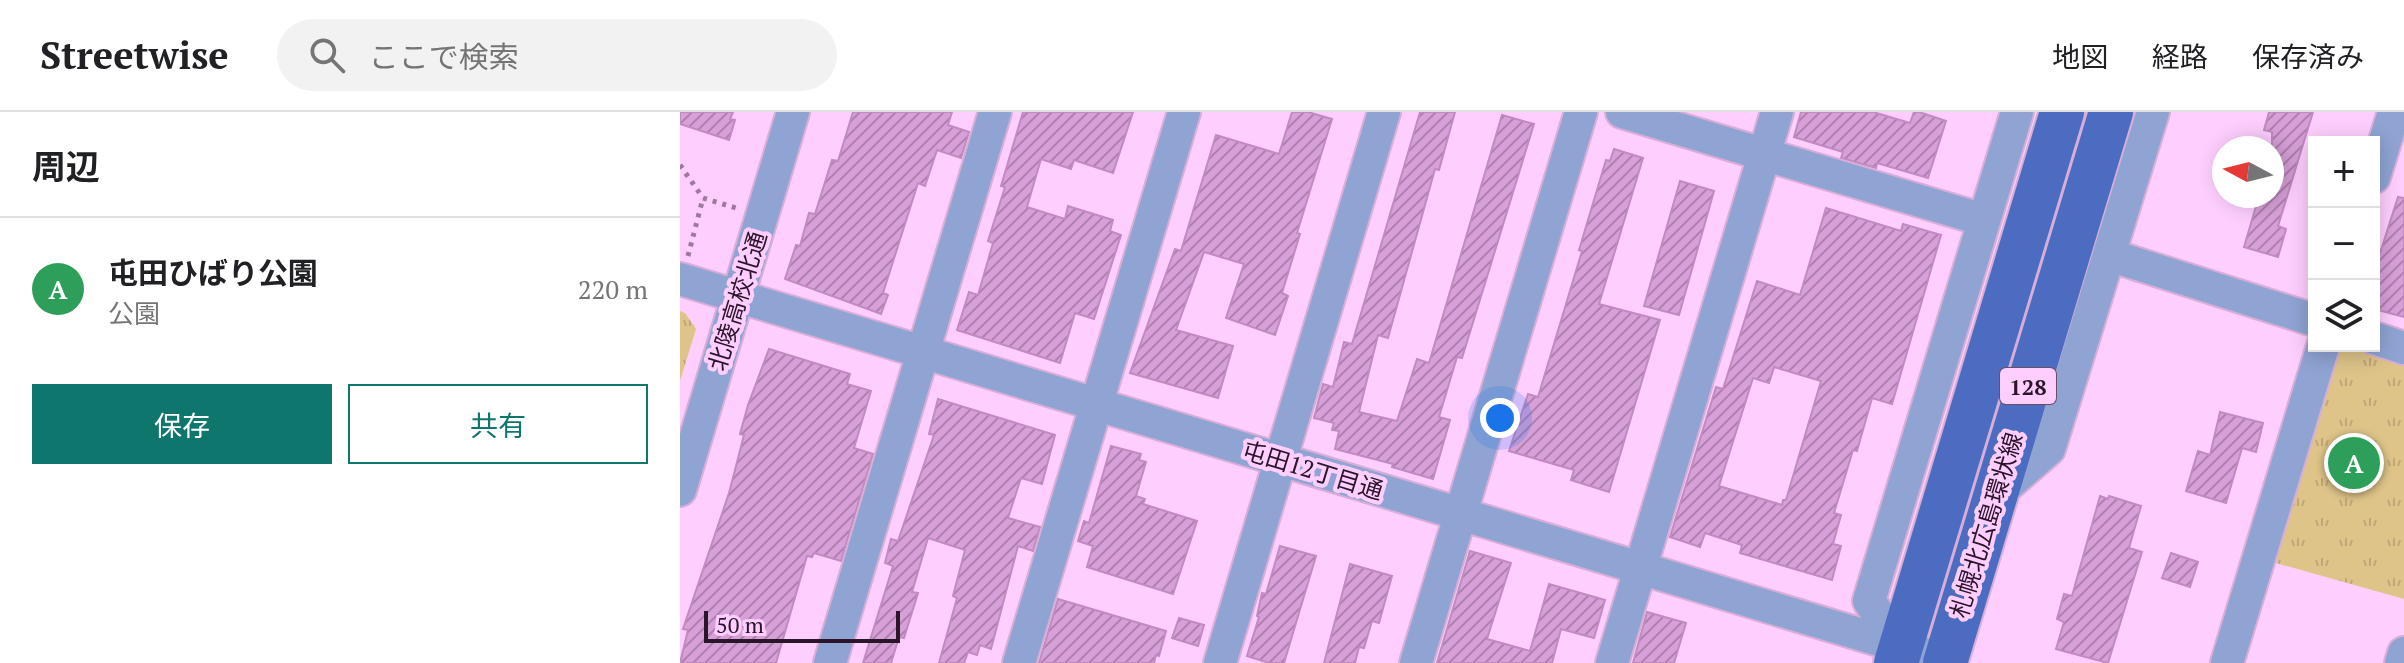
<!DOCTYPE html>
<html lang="ja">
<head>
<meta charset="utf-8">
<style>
  body { margin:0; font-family:"PT Serif","Noto Sans JP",serif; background:#f2f2f2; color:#202124 }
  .controls { position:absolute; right:24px; top:24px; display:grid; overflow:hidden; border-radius:0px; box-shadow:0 4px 20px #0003 }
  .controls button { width:72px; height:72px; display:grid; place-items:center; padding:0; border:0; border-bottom:2px solid #e0e0e0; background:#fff; color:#202124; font:40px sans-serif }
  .compass { position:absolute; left:1532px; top:24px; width:72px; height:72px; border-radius:50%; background:#fff; box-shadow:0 4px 20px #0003; rotate:277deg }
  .scale { position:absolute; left:24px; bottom:20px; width:196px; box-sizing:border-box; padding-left:8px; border:4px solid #2a152a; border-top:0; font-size:22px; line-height:28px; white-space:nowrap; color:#2a152a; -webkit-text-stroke:6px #fecffe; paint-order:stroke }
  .you { position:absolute; left:820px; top:306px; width:28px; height:28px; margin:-20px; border:6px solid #fff; border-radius:50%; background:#1a73e8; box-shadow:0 0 0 12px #1a73e833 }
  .badge { display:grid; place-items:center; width:52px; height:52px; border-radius:50%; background:#0f766e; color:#fff; font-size:26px; font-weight:700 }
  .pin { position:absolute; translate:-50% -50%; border:4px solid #fff; box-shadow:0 2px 8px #0006 }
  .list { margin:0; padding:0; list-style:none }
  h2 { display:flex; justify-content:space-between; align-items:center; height:104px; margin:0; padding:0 32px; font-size:34px }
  h2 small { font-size:26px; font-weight:400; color:#757577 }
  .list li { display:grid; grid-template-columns:52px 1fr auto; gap:24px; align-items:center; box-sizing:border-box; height:144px; padding:0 32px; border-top:2px solid #e0e0e0 }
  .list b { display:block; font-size:30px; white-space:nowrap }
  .list p { margin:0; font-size:26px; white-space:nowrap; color:#757577 }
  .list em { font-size:26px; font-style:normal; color:#757577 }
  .actions { display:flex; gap:16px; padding:24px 32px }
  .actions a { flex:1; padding:18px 0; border:2px solid #0f766e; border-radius:0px; text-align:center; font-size:28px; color:#0f766e }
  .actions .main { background:#0f766e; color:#fff }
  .icon { flex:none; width:44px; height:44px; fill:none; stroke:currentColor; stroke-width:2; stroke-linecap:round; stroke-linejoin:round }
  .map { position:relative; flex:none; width:1724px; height:551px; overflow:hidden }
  header { display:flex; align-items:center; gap:48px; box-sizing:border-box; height:112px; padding:0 40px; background:#fff; border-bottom:2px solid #e0e0e0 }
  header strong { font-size:38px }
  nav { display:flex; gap:44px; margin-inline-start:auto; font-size:28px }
  .search { width:560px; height:72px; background:#f2f2f2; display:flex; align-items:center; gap:20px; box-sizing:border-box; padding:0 28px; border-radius:44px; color:#757577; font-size:30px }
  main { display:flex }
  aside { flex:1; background:#fff }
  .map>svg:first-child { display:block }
</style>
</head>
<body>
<header>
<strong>Streetwise</strong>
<div class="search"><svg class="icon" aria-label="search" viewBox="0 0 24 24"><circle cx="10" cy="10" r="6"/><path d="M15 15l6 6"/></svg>ここで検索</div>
<nav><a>地図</a><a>経路</a><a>保存済み</a></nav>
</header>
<main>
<aside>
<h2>周辺<small></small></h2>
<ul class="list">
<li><span class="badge" style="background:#2e9e5b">A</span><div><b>屯田ひばり公園</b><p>公園</p></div><em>220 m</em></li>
</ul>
<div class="actions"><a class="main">保存</a><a>共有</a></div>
</aside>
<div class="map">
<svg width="1724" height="551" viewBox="0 0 1724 551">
  <defs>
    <pattern id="park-tufts" width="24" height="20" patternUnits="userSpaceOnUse" patternTransform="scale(2)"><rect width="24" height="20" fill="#dec489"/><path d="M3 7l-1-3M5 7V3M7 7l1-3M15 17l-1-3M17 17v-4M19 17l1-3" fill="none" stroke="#bfa876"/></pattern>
    <pattern id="building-hatch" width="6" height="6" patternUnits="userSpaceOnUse" patternTransform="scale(2)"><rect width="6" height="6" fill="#d8a0d8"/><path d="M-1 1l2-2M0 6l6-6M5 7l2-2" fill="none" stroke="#af81af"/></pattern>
  </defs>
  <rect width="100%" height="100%" fill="#fecffe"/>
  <g fill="url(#park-tufts)">
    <polygon points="0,199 5,201 16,217 0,269"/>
    <polygon points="1667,234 1724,252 1724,487 1596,451 1656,240"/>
  </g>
  <g fill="url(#building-hatch)" stroke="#c18ac1" stroke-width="2" fill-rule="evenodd">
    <polygon points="0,0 53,0 50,7 55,8 49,28 0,12"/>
    <polygon points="173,0 272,0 268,13 289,20 281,46 257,38 245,74 238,71 203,181 208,183 201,202 105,167 116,133 120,134 129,101 135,102 152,48 158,49"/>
    <polygon points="343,0 453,0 433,61 394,48 391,57 361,47 347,95 385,107 388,94 433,108 430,119 441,123 414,207 395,201 380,251 277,218 289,180 298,183 313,131 308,129 325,75 321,74"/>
    <polygon points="612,0 628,0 652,7 617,121 620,122 602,181 608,184 595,223 546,206 564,152 524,140 496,218 553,234 538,286 450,261 495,137 501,139 536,23 599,42"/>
    <polygon points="740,0 775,0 759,58 755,57 708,226 698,223 679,300 717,309 737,247 749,251 822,3 854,12 782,246 777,245 759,305 770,308 753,367 712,355 713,352 655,337 659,319 652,318 654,311 634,306 643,272 653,275 664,230 672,232"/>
    <polygon points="1121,0 1193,0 1230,11 1234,0 1239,0 1266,9 1248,66 1197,51 1196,56 1161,46 1163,40 1114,25"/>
    <polygon points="1589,0 1633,0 1598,114 1606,117 1598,145 1564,135 1579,84 1592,84 1592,20 1584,18"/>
    <polygon points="934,37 963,46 919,192 980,208 929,380 891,368 894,358 829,339 848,282 858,285 902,139 899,138 926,48 930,49"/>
    <polygon points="1000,69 1034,79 999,203 964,194"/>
    <polygon points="1718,85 1724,86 1724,205 1694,197 1694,160"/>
    <path d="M1146,96L1221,119L1223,112L1261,123L1212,292L1192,286L1177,339L1173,338L1154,401L1161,403L1153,432L1161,434L1152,468L1060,441L1062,433L1025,421L1020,435L990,425L1036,275L1043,277L1077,169L1120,183ZM1094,255L1141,269L1106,388H1103L1102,393L1039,374L1073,266L1089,271Z"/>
    <polygon points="89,237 170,262 167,272 191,279 174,336 193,342 161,449 134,441 132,445 127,444 96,551 0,551 8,518 3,517 49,381 64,323 60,322 68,293"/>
    <polygon points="258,287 375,323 362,372 341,366 328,406 360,415 353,439 338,434 311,537 300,533 297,543 288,540 284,551 259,551 277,486 273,484 285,438 248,426 232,480 238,481 224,526 219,525 211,551 183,551 213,454 205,451 211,427 218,429 254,323 249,322"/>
    <polygon points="1540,300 1583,311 1576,340 1562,336 1546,391 1506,379 1518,339 1530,343"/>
    <polygon points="431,334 461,342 459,348 466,350 456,384 465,387 463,392 517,409 493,482 407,455 413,434 398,429 404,409 409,411"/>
    <polygon points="1420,384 1428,387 1429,384 1461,394 1449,436 1462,440 1428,551 1376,537 1384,510 1377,507 1384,482 1392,484"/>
    <polygon points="600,434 636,444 604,551 589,551 567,544 579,505 577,504 582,481 586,482"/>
    <polygon points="790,439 831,451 807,527 850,539 869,472 925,488 914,526 881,517 872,551 757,551"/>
    <polygon points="1491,441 1518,450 1510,475 1482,466"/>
    <polygon points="670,452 712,464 699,511 692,509 684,536 679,535 675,551 644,551"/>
    <polygon points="378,487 486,519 479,544 476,543 474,551 359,551"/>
    <polygon points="967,500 1006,511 994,551 953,551"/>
    <polygon points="499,506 524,513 518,534 492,526"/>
  </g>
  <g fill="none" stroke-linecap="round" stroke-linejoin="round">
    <g stroke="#d8aed8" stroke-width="36">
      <g id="minor">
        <polyline points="942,0 1304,108"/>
        <polyline points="1694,65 1714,0"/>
        <polyline points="1429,143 1634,208"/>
        <polyline points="0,167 1242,541"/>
        <polyline points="1694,226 1724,236"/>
        <polyline points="0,378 113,0"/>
        <polyline points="1315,384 1369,337 1473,0"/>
        <polyline points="1221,534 1189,489 1337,0"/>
        <polyline points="150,551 315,0"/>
        <polyline points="339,551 504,0"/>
        <polyline points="540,551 704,0"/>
        <polyline points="736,551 901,0"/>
        <polyline points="932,551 1097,0"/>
        <polyline points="1547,551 1643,234"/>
        <polyline points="1721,551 1724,541"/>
      </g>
    </g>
    <g stroke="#d8aed8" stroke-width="48">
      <g id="primary">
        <polyline points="1216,551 1382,0"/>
        <polyline points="1265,551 1431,0"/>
      </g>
    </g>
    <g stroke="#9d7a9d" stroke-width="5" stroke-dasharray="4 6" stroke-linecap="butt">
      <polyline points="0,53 23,86"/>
      <polyline points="8,144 23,86 56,96"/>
    </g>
    <use href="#minor" stroke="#8fa4d3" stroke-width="32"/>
    <use href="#primary" stroke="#4c6cc1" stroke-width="44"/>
  </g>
  <g text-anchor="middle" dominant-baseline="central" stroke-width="8" stroke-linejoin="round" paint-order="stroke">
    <rect fill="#fecffe" stroke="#6a4d6a" stroke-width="2" x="1320" y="256" width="56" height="36" rx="6"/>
    <g font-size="22" font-weight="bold" fill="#2a152a">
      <text x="1348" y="274">128</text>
    </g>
    <g font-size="24" fill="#2a152a" stroke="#fecffe">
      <text transform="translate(57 189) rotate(-73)">北陵高校北通</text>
      <text transform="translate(633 358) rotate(17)">屯田12丁目通</text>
      <text transform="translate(1306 413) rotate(-73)">札幌北広島環状線</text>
    </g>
  </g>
</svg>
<div class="controls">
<button>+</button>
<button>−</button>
<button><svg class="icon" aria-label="layers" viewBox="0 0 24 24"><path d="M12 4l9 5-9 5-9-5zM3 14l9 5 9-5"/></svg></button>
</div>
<svg class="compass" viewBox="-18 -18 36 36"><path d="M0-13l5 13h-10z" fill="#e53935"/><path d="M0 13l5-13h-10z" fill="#757577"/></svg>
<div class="scale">50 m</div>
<div class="you"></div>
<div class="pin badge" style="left:1674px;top:351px;background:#2e9e5b">A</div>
</div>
</main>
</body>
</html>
